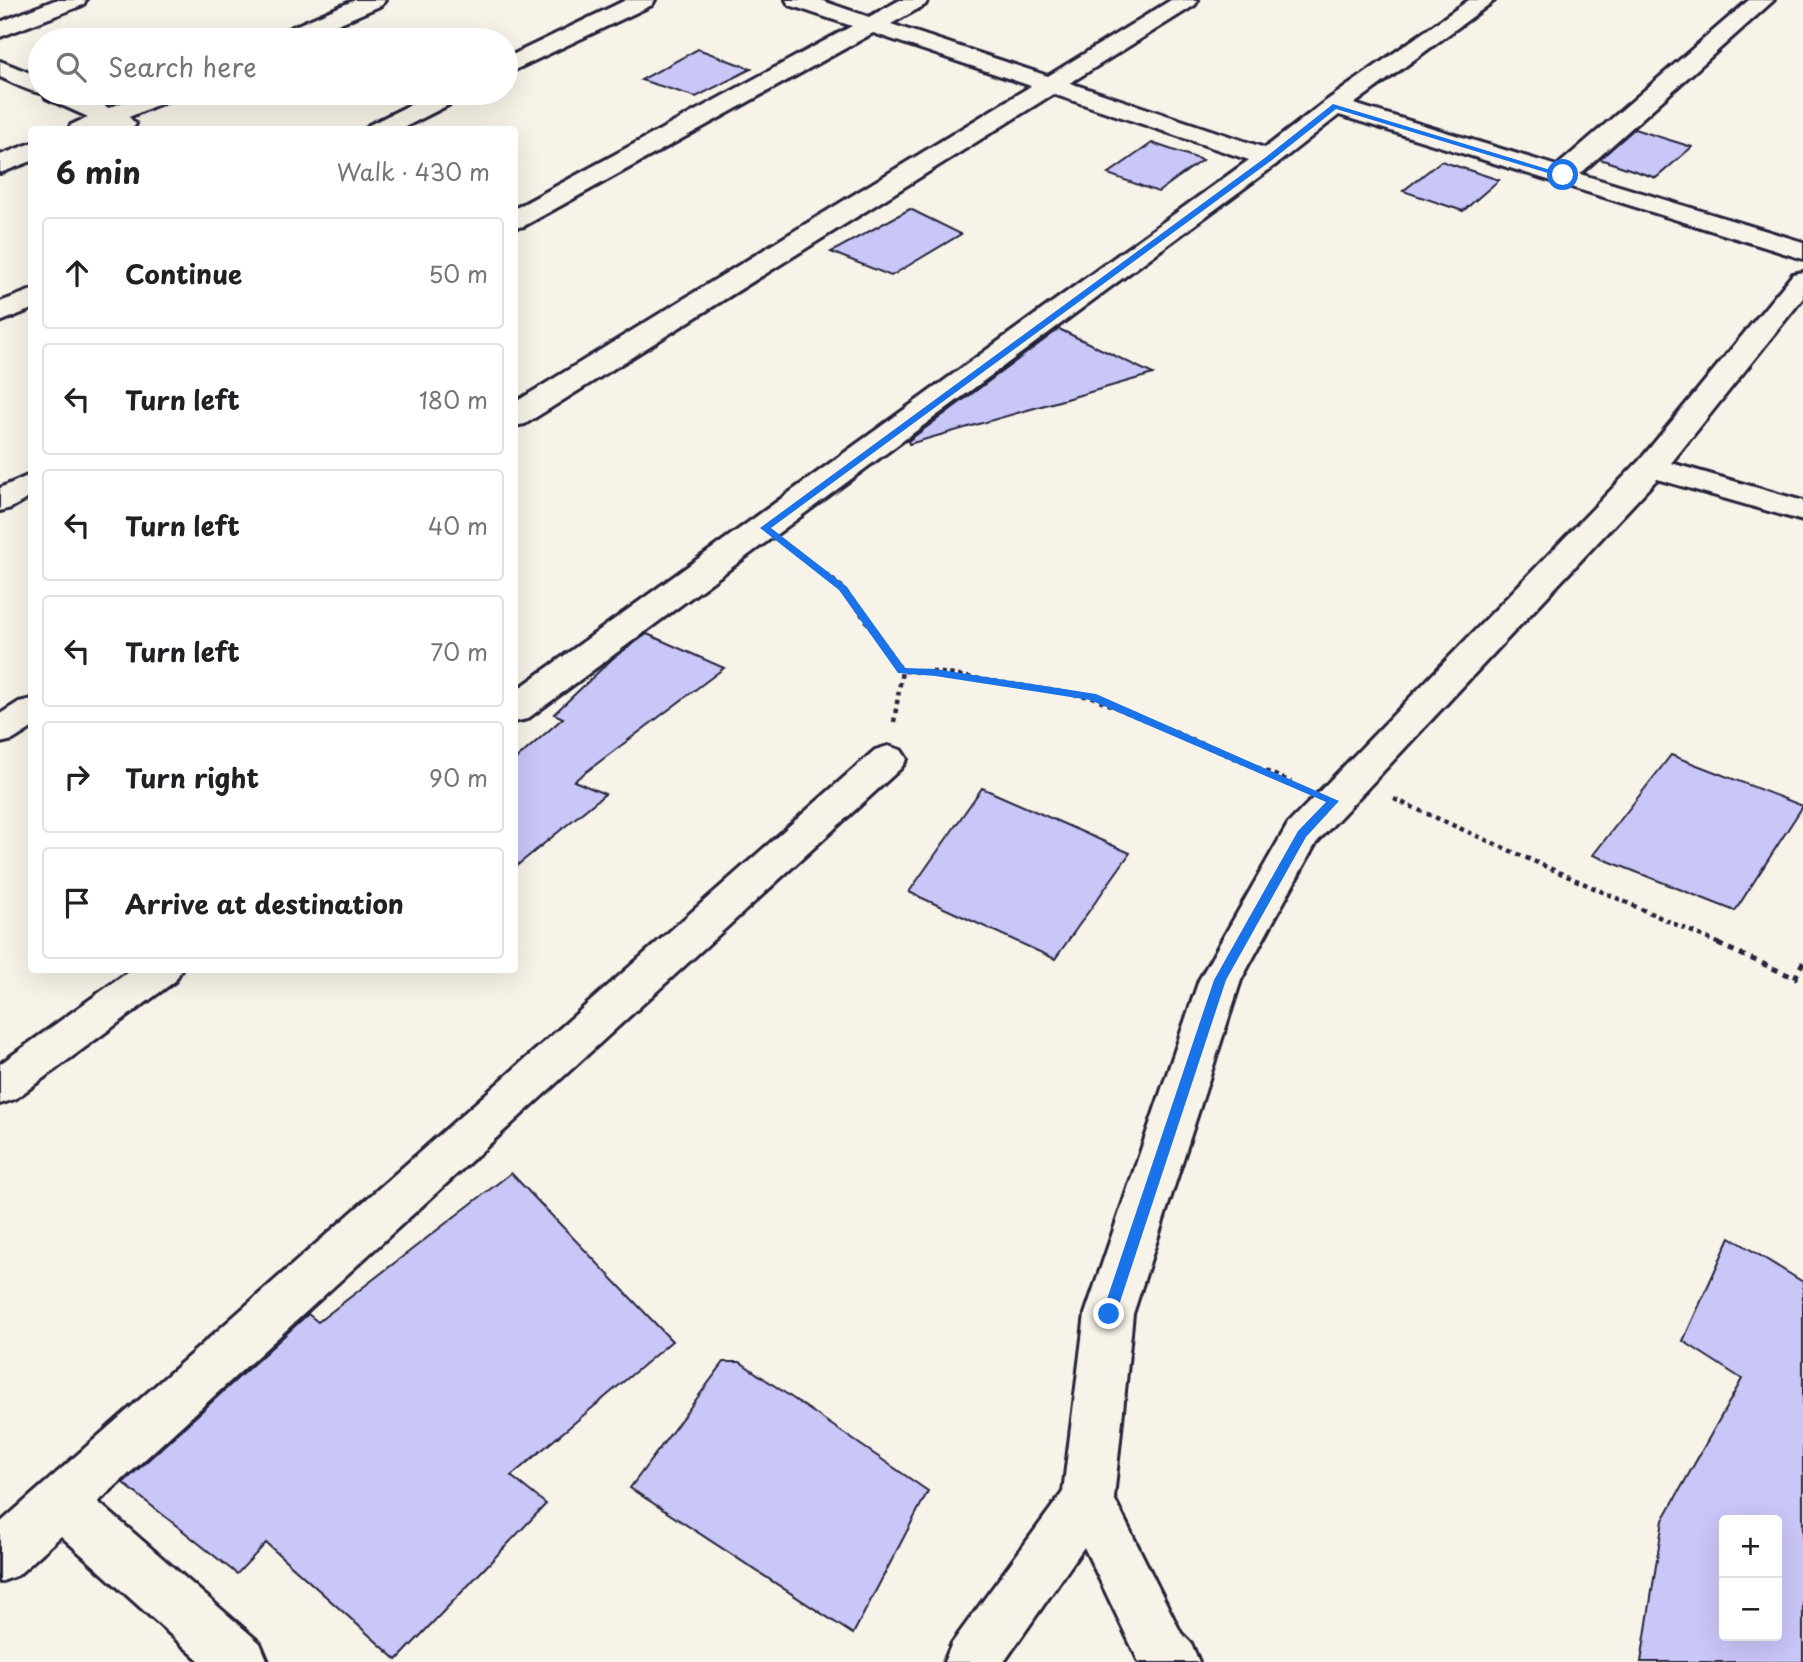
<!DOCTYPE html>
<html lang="en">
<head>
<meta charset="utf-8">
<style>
  body { margin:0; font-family:"Playpen Sans",sans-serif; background:#f2f2f2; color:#202124 }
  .controls { position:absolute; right:21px; bottom:21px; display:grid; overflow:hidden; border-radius:7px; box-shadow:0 7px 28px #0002 }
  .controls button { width:63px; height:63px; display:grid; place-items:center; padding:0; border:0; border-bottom:2px solid #e0e0e0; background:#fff; color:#202124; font:35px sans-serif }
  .stop { position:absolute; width:21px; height:21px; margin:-16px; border:5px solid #1a73e8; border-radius:50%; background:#fff }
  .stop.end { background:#1a73e8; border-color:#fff; box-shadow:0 2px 7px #0008 }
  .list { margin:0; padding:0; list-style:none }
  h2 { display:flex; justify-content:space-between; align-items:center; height:91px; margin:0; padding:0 28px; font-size:30px }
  h2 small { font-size:23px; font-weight:400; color:#757577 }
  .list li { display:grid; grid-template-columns:46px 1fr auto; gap:21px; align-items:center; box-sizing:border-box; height:112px; margin:0 14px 14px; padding:0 14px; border:2px solid #e0e0e0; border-radius:7px }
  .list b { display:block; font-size:26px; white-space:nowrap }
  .list em { font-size:23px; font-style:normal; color:#757577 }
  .icon { flex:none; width:38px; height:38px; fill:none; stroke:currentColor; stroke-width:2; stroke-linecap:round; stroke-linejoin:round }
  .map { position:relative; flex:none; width:1803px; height:1662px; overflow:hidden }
  .search { position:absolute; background:#fff; box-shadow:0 7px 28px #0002; left:28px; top:28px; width:490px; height:77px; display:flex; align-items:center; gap:18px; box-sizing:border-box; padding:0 24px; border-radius:38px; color:#757577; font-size:26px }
  .panel { position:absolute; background:#fff; box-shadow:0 7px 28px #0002; left:28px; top:126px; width:490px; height:847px; border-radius:7px }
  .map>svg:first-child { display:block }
</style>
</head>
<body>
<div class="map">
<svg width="1803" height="1662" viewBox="0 0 1803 1662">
  <rect width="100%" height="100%" fill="#f7f3e8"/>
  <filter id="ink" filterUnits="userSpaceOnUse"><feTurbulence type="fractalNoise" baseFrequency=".0143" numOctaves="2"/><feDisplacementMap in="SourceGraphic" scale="14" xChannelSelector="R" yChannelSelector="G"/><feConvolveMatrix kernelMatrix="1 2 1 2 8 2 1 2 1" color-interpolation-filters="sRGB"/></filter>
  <g filter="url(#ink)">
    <g fill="#c9c6f8" stroke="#22223b" stroke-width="2" fill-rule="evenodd">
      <polygon points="698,49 751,69 696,97 641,80"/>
      <polygon points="1634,129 1692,147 1656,178 1600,159"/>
      <polygon points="1152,143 1202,160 1158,192 1108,174"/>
      <polygon points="1441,161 1499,180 1463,211 1403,191"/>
      <polygon points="910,209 961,234 891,276 831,252"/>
      <polygon points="1059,329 1153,374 909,444 908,441"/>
      <polygon points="647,634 724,668 574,781 605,794 514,868 514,761 563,718 554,714 613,658"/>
      <polygon points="1671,755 1803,806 1735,911 1593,855"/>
      <polygon points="982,788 1130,853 1055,959 909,892"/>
      <polygon points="511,1173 672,1341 511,1476 546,1504 397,1660 266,1543 237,1574 123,1483 308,1314 318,1322"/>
      <path d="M1730,1237L1803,1282V1662H1641L1663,1520L1742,1379L1683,1341ZM1724,1520H1777V1636H1724Z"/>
      <polygon points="724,1362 740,1362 928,1491 853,1634 630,1488"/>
    </g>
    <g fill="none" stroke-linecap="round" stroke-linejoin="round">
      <g stroke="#22223b" stroke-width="6">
        <g id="street">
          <polygon points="55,0 86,0 83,5 0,37 0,22"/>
          <polygon points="355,0 385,0 382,5 301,40 270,40 274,35"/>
          <polygon points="626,0 655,0 652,5 506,74 506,58"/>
          <polygon points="786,0 820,0 869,17 900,0 928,0 925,5 891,24 1048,76 1171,0 1198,0 1195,5 1070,83 1265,148 1326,101 1469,0 1495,0 1354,104 1557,166 1749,0 1774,0 1580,174 1803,242 1803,259 1339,115 1278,163 527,719 514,722 514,692 1249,160 1053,94 525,424 514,426 514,403 1031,86 873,33 524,226 514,228 514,209 852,26 789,5"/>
          <path d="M0,61L40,77V93H42C28,92 14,83 0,77Z"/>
          <polygon points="43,93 75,93 109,108 144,93 176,93 173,98 129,117 136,124 132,129 108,127 102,130 68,130 71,125 88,117 46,98"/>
          <polygon points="434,93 465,93 462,98 399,130 366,130 369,125"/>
          <polygon points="32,143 32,161 0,173 0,155"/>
          <polygon points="1803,272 1803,298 1671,463 1803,501 1803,521 1657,479 1316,843 1241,980 1133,1314 1114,1498 1181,1633 1191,1643 1199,1662 1139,1662 1084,1547 1004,1662 944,1662 952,1643 1063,1492 1085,1314 1199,980 1288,824 1640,460 1793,274"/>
          <polygon points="32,290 32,309 0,322 0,302"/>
          <polygon points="32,474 32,496 11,508 0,511 0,488"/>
          <polygon points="32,699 32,728 13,740 0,743 0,714 19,702"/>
          <polygon points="888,746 901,750 907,759 901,768 98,1502 260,1643 268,1662 201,1662 61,1536 18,1575 0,1582 0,1523 875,750"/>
          <polygon points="131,970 181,970 175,981 15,1099 0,1104 0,1064"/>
        </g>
      </g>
      <g stroke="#22223b" stroke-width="4.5" stroke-dasharray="4.5 4.5" stroke-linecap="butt">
        <polyline points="796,552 843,588 902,671"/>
        <polyline points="894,722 902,671 935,672 1092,697 1291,782"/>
        <polyline points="1394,799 1722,945"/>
      </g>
      <polyline stroke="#22223b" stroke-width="5" stroke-dasharray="6 6" stroke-linecap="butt" points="1718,944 1795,978 1803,962"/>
      <use href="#street" fill="#f7f3e8" fill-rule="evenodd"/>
    </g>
  </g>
  <polygon fill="#1a73e8" points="1333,104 1567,175 1561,177 1336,109 1272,160 771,528 846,586 905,668 935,669 1096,694 1339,801 1306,837 1226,980 1116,1314 1109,1321 1102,1314 1214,980 1298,831 1326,802 1090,700 935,676 898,673 839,590 760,528 1266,157"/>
</svg>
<div class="controls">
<button>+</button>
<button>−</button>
</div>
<div class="stop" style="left:1563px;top:175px"></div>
<div class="stop end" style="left:1109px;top:1314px"></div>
<div class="search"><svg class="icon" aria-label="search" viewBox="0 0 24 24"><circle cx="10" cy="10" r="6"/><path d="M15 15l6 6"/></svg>Search here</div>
<section class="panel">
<h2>6 min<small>Walk · 430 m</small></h2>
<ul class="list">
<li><svg class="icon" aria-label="ahead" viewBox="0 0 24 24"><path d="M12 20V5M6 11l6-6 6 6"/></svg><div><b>Continue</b></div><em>50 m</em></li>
<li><svg class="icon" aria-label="left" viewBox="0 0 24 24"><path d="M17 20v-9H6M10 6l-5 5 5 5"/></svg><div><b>Turn left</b></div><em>180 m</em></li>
<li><svg class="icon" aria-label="left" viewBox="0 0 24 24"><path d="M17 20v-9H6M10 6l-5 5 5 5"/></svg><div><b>Turn left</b></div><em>40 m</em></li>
<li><svg class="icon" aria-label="left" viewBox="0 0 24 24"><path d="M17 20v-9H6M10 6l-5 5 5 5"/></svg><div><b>Turn left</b></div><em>70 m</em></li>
<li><svg class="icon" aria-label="right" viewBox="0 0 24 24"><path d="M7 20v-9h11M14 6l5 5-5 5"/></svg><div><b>Turn right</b></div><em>90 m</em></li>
<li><svg class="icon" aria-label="arrive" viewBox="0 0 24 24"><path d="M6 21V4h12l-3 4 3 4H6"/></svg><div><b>Arrive at destination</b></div></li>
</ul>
</section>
</div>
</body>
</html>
